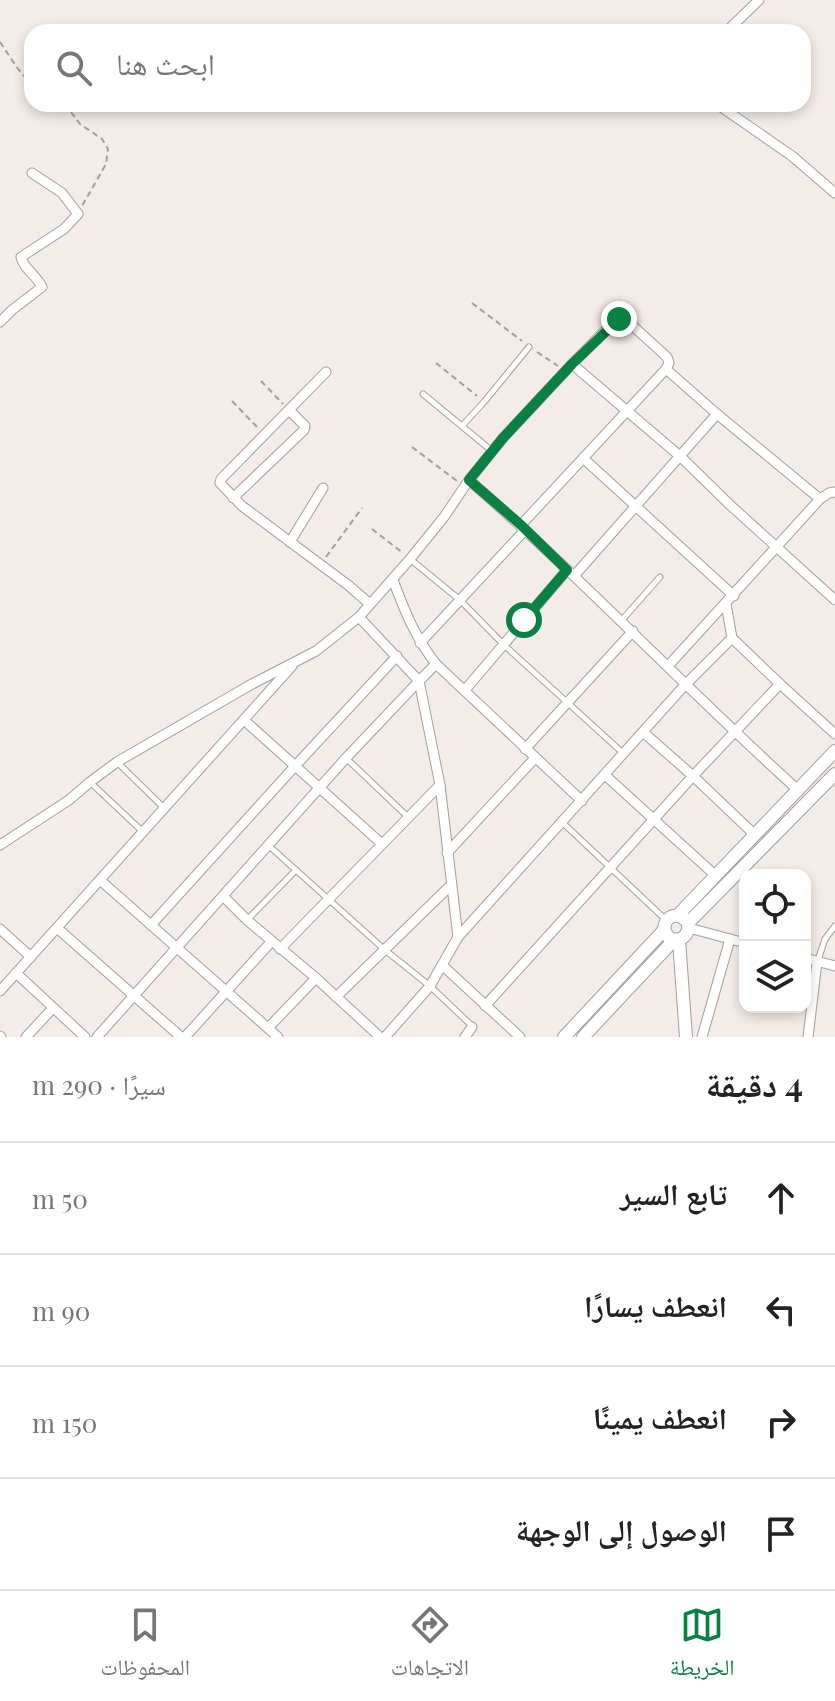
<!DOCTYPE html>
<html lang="ar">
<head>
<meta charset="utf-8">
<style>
  body { margin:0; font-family:"Playfair Display","Noto Naskh Arabic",serif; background:#f2f2f2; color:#222; direction:rtl }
  .controls { position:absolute; right:24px; bottom:24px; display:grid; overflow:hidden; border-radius:16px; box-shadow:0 4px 12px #0003 }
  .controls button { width:72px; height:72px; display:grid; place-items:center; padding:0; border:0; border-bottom:2px solid #e0e0e0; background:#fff; color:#222; font:40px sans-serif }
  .stop { position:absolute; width:24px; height:24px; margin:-18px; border:6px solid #0b8043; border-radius:50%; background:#fff }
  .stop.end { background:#0b8043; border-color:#fff; box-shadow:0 2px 8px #0008 }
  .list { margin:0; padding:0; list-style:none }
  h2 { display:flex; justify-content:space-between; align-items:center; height:104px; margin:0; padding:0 32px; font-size:34px }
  h2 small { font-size:26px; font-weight:400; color:#767676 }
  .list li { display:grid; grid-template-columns:52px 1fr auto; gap:24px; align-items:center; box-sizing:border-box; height:112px; padding:0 32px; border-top:2px solid #e0e0e0 }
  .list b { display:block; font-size:30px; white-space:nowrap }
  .list em { font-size:26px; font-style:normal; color:#767676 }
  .icon { flex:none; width:44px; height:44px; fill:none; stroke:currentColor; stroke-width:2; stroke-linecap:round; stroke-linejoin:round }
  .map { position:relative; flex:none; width:835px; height:1037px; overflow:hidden; direction:ltr }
  .search { position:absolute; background:#fff; box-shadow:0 4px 12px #0003; left:24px; right:24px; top:24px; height:88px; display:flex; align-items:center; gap:20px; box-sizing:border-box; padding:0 28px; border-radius:24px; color:#767676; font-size:30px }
  .sheet { height:552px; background:#fff }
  nav { display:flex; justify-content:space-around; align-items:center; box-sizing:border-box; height:112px; border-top:2px solid #e0e0e0; background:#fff; font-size:22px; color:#767676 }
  nav a { display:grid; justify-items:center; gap:4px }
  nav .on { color:#0b8043 }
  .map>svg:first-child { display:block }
</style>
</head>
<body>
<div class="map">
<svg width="835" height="1037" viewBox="0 0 835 1037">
  <rect width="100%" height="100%" fill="#f4ece8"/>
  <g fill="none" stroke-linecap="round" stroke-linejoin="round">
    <g stroke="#a69e9a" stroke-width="7">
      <g id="service">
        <polyline points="423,394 492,451"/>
        <polyline points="462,426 484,402 529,347"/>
        <polyline points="410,559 460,600 504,645 623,753"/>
        <polyline points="622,620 660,577"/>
        <polyline points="346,758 408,817"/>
        <polyline points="117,762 164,808"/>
        <polyline points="90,782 142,831"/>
        <polyline points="563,823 666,920"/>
        <polyline points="268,845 385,950 430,986 472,1026"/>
        <polyline points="247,920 296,870"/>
        <polyline points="818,960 825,939 835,926"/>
      </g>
    </g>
    <g stroke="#a69e9a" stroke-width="11">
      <g id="minor">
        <polyline points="726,32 759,0"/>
        <polyline points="717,104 792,156 835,193"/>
        <path d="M0,322L12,310L42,287C37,276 23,268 21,257L64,229L78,214L62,193L32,173"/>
        <polyline points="572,364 681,457 729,504 835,600"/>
        <polyline points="666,369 717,414 820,499"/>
        <polyline points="326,372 221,479 220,483 242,506 348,585 370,604"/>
        <polyline points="583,458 734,596"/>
        <path d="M469,480C583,579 686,689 798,790"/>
        <polyline points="233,498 304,430 305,426 289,410"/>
        <polyline points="290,542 323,488"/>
        <polyline points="574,576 717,414"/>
        <path d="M393,580C405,612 415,637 436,664L582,801"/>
        <polyline points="726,604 732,638 780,684 835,734"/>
        <polyline points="359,617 410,559 444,517 469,480 503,438 572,364 613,323 623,317 667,357 669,363 666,369 521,525"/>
        <polyline points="420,643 525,530"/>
        <polyline points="436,664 419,681 440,785 458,937"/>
        <polyline points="668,666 820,499 829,493 835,492"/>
        <polyline points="465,690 567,570"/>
        <polyline points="244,720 382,844"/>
        <polyline points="643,732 693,776 755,835"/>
        <polyline points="525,749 633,631"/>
        <polyline points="605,775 716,876"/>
        <polyline points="0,845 69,800 90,782 117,762 252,684 316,651 359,617 419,681 346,758 97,1037"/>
        <polyline points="447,853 535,758"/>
        <polyline points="100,880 278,1037"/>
        <polyline points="223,896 247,920 316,978 380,1037"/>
        <polyline points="151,925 296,765 397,656"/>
        <polyline points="57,928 181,1037"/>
        <polyline points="689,928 745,943"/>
        <polyline points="0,929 31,957"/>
        <polyline points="280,949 440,785"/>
        <polyline points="805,958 835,966"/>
        <polyline points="442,965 520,1037"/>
        <polyline points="16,973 85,1037"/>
        <polyline points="0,991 292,666"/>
        <polyline points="336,997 451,885"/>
        <polyline points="485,1006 693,776 780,684"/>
        <polyline points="268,1028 316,978"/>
        <polyline points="0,1036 1,1037"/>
        <polyline points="26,1037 53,1008"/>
        <polyline points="185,1037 271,942"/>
        <polyline points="385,1037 430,986 458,937 685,685 732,638"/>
        <polyline points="465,1037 472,1027"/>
        <polyline points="702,1037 730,939"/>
        <polyline points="808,1037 817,962"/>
      </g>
    </g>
    <g stroke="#a69e9a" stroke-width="14">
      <g id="tertiary">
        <polyline points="678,915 835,751"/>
        <path d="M688,923C679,911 665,914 664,930L669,938C681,943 690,935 688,923L835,774"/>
        <polyline points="679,940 686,1037"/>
        <polyline points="564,1037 664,930"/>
        <polyline points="583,1037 674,940"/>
      </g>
    </g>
    <g stroke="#a59f9c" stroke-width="2" stroke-dasharray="6 4" stroke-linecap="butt">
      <polyline points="0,42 18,69 32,85"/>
      <polyline points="65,104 80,124 102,139 108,149 106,164 82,206"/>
      <polyline points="472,303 522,341"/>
      <polyline points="537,352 558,366"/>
      <polyline points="436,363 477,396"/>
      <polyline points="261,381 283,404"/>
      <polyline points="232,401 258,428"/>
      <polyline points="412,447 457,481"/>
      <polyline points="372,529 403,553"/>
      <polyline points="326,557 362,508"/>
    </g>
    <use href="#service" stroke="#fff" stroke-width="5"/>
    <use href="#minor" stroke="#fff" stroke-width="9"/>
    <use href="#tertiary" stroke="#fff" stroke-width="12"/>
  </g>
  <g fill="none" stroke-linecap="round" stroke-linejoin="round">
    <polyline stroke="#0b8043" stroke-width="10" points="524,620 567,570 521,525 469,480 503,438 572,364 619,319"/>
  </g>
</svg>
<div class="controls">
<button><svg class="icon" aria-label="locate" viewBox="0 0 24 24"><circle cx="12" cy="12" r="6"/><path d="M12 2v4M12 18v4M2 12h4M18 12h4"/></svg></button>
<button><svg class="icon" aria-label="layers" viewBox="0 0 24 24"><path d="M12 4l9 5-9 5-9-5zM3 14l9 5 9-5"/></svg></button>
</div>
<div class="stop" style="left:524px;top:620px"></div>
<div class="stop end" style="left:619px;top:319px"></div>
<div class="search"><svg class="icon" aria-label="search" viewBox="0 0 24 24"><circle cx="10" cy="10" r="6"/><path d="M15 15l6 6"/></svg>ابحث هنا</div>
</div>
<section class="sheet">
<h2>4 دقيقة<small>سيرًا · 290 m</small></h2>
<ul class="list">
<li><svg class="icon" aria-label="ahead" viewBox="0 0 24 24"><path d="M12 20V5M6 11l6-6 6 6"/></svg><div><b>تابع السير</b></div><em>50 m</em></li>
<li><svg class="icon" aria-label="left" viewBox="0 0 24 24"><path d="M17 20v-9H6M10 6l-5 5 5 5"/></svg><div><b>انعطف يسارًا</b></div><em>90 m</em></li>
<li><svg class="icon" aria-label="right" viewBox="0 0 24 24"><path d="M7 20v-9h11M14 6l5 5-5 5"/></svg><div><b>انعطف يمينًا</b></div><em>150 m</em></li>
<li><svg class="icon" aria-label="arrive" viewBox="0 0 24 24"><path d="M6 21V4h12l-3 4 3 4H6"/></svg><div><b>الوصول إلى الوجهة</b></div></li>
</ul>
</section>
<nav>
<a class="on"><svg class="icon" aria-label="map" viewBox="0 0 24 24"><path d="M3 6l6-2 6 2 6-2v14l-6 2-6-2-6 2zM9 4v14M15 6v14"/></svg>الخريطة</a>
<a><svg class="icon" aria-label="directions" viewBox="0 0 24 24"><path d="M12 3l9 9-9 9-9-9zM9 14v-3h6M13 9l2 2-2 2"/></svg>الاتجاهات</a>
<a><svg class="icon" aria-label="saved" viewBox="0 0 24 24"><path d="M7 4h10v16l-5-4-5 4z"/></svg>المحفوظات</a>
</nav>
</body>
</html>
